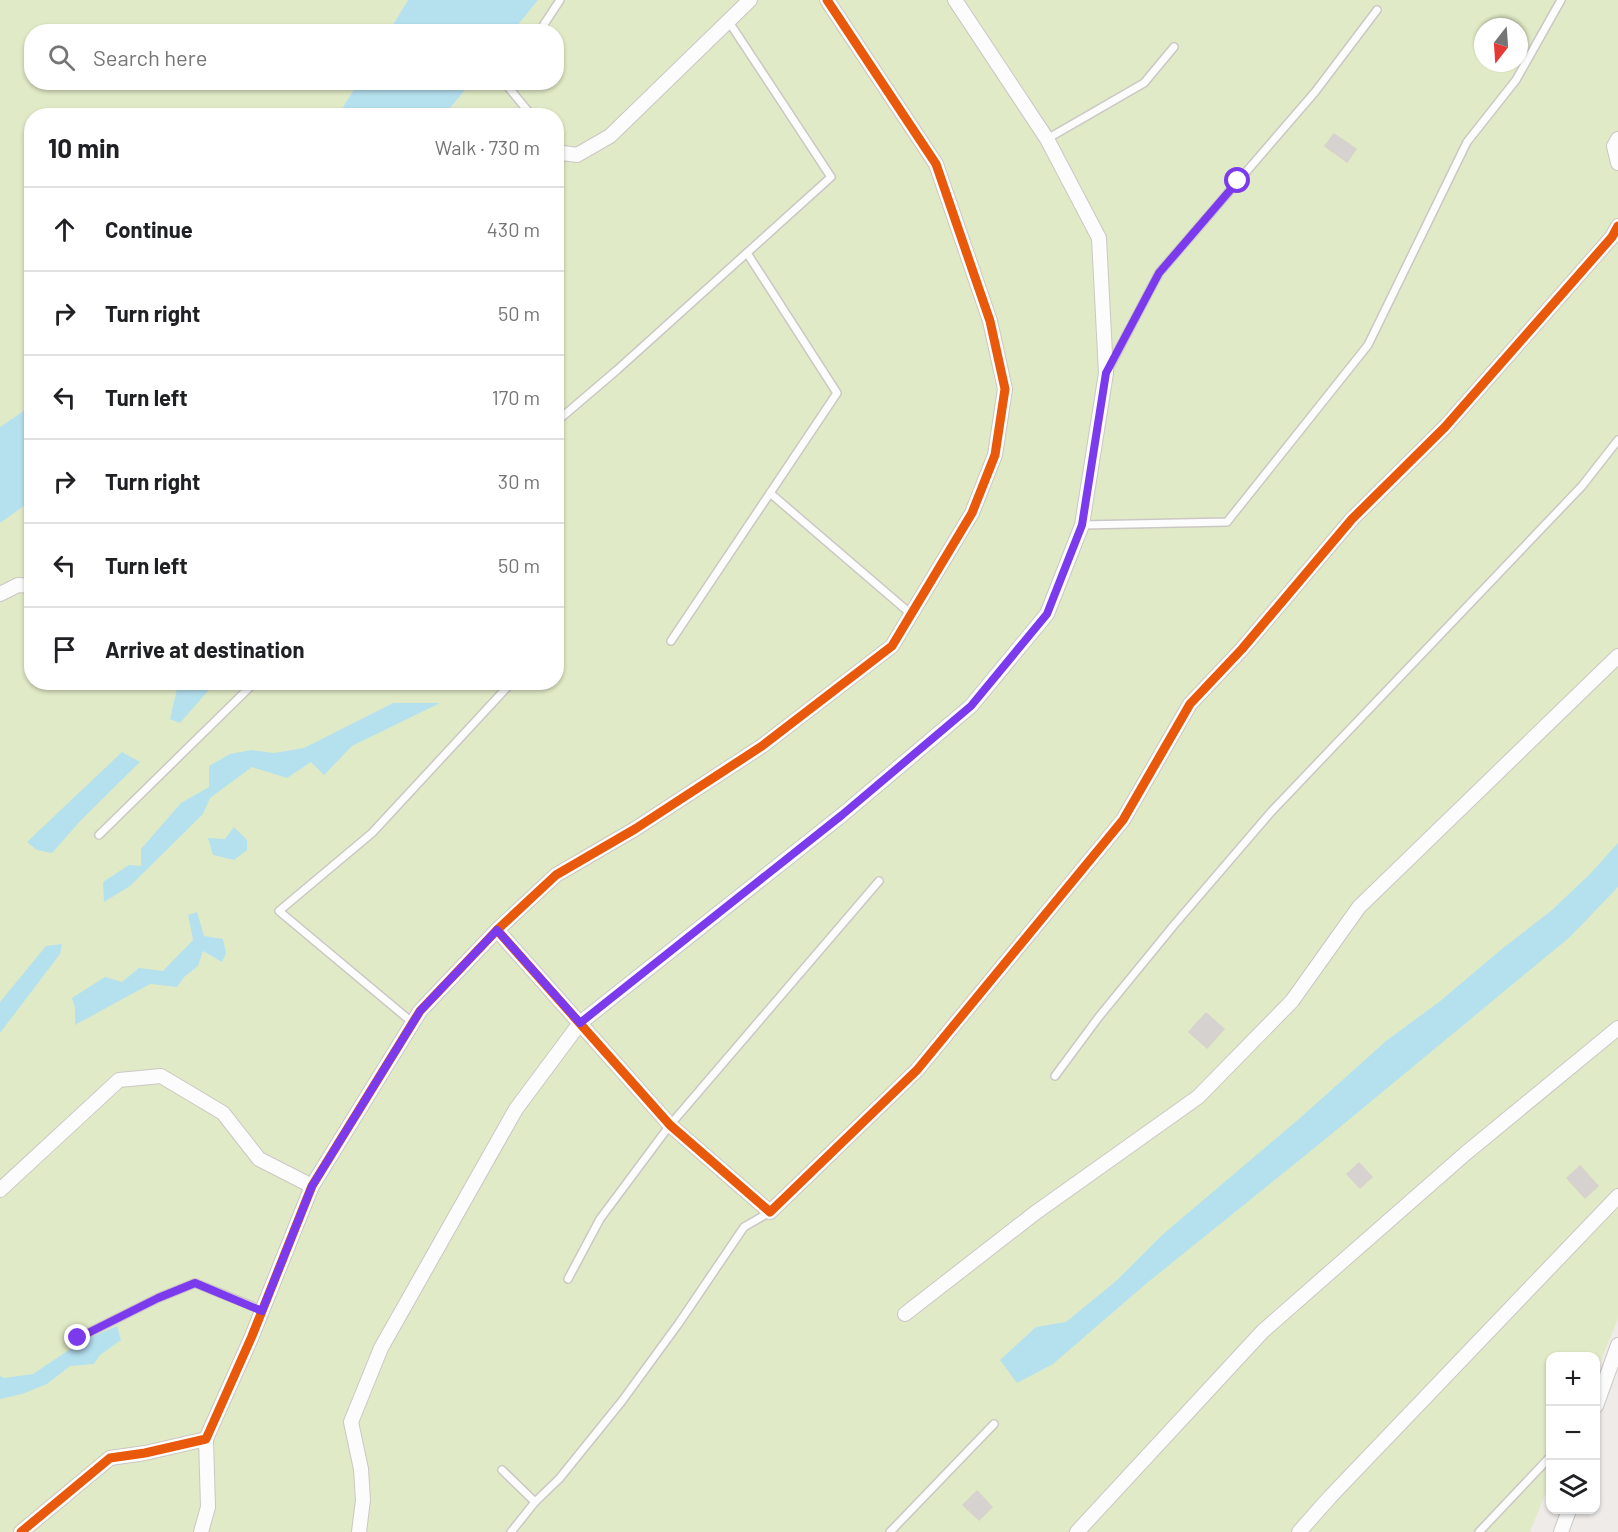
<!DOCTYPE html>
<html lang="en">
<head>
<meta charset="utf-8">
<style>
  body { margin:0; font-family:Barlow,sans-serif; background:#f6f6f6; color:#202124 }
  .controls { position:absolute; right:18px; bottom:18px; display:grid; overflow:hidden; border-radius:12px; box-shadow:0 2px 4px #0004 }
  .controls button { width:54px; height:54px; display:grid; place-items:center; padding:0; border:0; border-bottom:2px solid #e0e0e0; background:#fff; color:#202124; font:30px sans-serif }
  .compass { position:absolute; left:1474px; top:18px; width:54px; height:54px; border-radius:50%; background:#fff; box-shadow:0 2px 4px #0004; rotate:197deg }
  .stop { position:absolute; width:18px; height:18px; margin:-14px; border:4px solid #7c3aed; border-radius:50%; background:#fff }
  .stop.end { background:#7c3aed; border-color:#fff; box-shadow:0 2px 6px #0008 }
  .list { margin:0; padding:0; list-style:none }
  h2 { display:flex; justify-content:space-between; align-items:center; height:78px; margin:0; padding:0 24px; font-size:26px }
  h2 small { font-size:20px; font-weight:400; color:#757577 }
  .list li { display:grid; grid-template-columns:39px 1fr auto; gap:18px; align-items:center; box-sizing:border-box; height:84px; padding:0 24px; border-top:2px solid #e0e0e0 }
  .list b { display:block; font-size:22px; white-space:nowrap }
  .list em { font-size:20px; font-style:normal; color:#757577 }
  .icon { flex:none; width:33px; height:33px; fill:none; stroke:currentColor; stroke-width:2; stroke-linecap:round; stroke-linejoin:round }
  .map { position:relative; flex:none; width:1618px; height:1532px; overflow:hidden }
  .search { position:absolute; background:#fff; box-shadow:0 2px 4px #0004; left:24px; top:24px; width:540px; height:66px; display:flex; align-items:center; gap:15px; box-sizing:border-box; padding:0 21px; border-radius:24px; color:#757577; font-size:22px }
  .panel { position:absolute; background:#fff; box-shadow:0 2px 4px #0004; left:24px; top:108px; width:540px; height:582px; border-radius:24px }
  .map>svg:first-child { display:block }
</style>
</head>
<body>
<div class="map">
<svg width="1618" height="1532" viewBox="0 0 1618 1532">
  <rect width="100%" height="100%" fill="#eeebe8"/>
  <g fill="#e1eac6" fill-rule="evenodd">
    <polygon points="0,0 408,0 389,31 32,32 32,82 358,83 338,115 32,116 31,406 0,427"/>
    <path d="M538,0H1618V1319L1596,1372V1356H1550V1482L1530,1532H0V523L31,501L32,682H556V116L444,115L471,83L556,82V32L513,31ZM1483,27H1519V63H1483Z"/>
  </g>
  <g fill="#b5e1ef">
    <polygon points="408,0 538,0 513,31 389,31"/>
    <polygon points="358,83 358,82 471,83 444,115 338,115"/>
    <polygon points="31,406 31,501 0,523 0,427"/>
    <polygon points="188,682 215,683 180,723 170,719 177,689"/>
    <polygon points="393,703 440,703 352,746 324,775 311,762 287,778 252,767 210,798 203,814 130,886 104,902 103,882 129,865 141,866 141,849 181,803 209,787 209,766 230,754 251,750 274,753 304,748"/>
    <polygon points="122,752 140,762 82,819 52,853 37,850 27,842"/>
    <polygon points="234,827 247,840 247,850 234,860 213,855 208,838 225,839"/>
    <polygon points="1618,843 1618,887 1570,937 1328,1137 1147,1283 1053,1364 1017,1383 1000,1360 1036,1327 1066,1322 1116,1281 1162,1235 1300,1118 1386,1041 1439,1002 1503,948 1552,910 1590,874"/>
    <polygon points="197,912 204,936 223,939 226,953 222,962 203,951 198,966 184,977 177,987 150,984 75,1025 75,1008 72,998 105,977 122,982 139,968 163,971 193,940 188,915"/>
    <polygon points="62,944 60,954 0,1033 0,1002 46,946"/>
    <polygon points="117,1326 121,1340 100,1355 94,1364 70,1366 47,1384 22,1394 0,1399 0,1376 4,1378 33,1374 84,1340"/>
  </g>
  <g fill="#d6d2cf" stroke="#d7d2cd" stroke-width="1.5">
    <polygon points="1334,134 1356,149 1347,162 1325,146"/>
    <polygon points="1206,1013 1224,1029 1207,1048 1189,1032"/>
    <polygon points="1359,1163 1372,1177 1360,1188 1347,1174"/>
    <polygon points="1580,1166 1598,1186 1585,1198 1567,1178"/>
    <polygon points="977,1491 992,1507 979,1520 963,1505"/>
  </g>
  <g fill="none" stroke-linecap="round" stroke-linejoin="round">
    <g stroke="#cbc7c4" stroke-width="10">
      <g id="service">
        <polyline points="539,32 560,0"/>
        <polyline points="504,82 532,116"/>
        <polyline points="1047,139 1144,83 1174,47"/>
        <polyline points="1109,368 1159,273 1315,92 1377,10"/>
        <polyline points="556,422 617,370 831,177 729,22"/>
        <polyline points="770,493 911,614"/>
        <polyline points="1082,525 1227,522 1368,345 1467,142 1516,80 1561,0"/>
        <polyline points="671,641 837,393 747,253"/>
        <polyline points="99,835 255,682"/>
        <polyline points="413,1023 279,911 372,833 512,682"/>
        <polyline points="1055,1076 1098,1018 1174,925 1271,812 1582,486 1618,440"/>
        <polyline points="568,1279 600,1219 670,1125 879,881"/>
        <polyline points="78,1338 158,1298 195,1283 262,1310"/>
        <polyline points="502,1470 535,1502"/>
        <polyline points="511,1532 535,1502 559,1479 622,1401 679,1323 744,1227 770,1212"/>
        <polyline points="890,1532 994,1424"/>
        <polyline points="1479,1532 1550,1457"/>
      </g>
    </g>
    <g stroke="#cbc7c4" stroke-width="16">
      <g id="minor">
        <polyline points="1618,139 1614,146 1618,163"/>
        <polyline points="556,159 563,153 577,155 610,136 750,0"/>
        <polyline points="0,594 18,585 32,586"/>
        <polyline points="497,930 670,1125 770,1212 917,1070 1123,820 1190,704 1242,649 1352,519 1445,427 1612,237 1618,226"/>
        <polyline points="0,1190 119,1080 161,1076 223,1113 259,1159 312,1186"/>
        <polyline points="905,1314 1035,1213 1198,1097 1292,1001 1359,907 1618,656"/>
        <polyline points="1596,1406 1618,1345"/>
        <polyline points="21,1532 110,1458 145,1453 206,1439 252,1336 312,1186 420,1011 497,930 556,875 635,829 762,746 892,646 972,513 995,455 1005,389 990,321 936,164 827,0"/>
        <polyline points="201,1532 208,1507 206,1439"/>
        <polyline points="359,1532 363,1500 361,1469 351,1422 381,1348 516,1109 580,1023 842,815 971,706 1047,614 1082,525 1106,373 1099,238 1047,139 955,0"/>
        <polyline points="1077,1532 1263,1331 1466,1153 1618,1028"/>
        <polyline points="1299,1532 1330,1497 1618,1196"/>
        <polyline points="1561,1532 1569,1510"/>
      </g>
    </g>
    <use href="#service" stroke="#fcfcfc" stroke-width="7"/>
    <use href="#minor" stroke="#fcfcfc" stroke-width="14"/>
    <g stroke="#fff" stroke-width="13">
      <g id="cycleway">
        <polyline points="497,930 670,1125 770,1212 917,1070 1123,820 1190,704 1242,649 1352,519 1445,427 1612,237 1618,226"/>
        <polyline points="21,1532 110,1458 145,1453 206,1439 252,1336 312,1186 420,1011 497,930 556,875 635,829 762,746 892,646 972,513 995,455 1005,389 990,321 936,164 827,0"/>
      </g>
    </g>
    <use href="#cycleway" stroke="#e8590c" stroke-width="9"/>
  </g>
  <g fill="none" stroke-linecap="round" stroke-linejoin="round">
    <polyline stroke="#7c3aed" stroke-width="8" points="78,1338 158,1298 195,1283 262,1311 312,1186 420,1011 497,930 580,1023 842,815 971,706 1047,614 1082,525 1106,373 1159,273 1238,181"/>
  </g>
</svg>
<div class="controls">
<button>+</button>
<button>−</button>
<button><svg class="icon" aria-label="layers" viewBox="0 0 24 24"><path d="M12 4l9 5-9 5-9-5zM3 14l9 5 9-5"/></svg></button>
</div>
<svg class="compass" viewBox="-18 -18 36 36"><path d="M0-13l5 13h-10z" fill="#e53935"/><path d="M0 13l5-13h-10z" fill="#757577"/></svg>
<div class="stop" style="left:1238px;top:181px"></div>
<div class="stop end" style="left:78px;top:1338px"></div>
<div class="search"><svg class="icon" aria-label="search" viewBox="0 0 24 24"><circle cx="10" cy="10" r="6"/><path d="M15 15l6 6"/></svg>Search here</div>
<section class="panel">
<h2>10 min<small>Walk · 730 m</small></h2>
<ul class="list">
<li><svg class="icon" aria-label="ahead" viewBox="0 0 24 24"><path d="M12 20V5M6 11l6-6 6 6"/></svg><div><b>Continue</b></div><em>430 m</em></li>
<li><svg class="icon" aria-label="right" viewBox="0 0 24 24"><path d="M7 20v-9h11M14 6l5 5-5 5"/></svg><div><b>Turn right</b></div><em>50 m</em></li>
<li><svg class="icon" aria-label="left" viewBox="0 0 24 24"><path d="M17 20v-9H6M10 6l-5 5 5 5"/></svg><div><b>Turn left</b></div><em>170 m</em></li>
<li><svg class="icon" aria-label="right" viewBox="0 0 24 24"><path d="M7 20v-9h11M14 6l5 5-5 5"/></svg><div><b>Turn right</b></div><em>30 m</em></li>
<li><svg class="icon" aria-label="left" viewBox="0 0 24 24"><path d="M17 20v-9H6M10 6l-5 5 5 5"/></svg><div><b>Turn left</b></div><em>50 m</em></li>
<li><svg class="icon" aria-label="arrive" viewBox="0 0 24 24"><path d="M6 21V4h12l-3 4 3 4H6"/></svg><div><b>Arrive at destination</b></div></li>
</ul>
</section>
</div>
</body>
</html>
